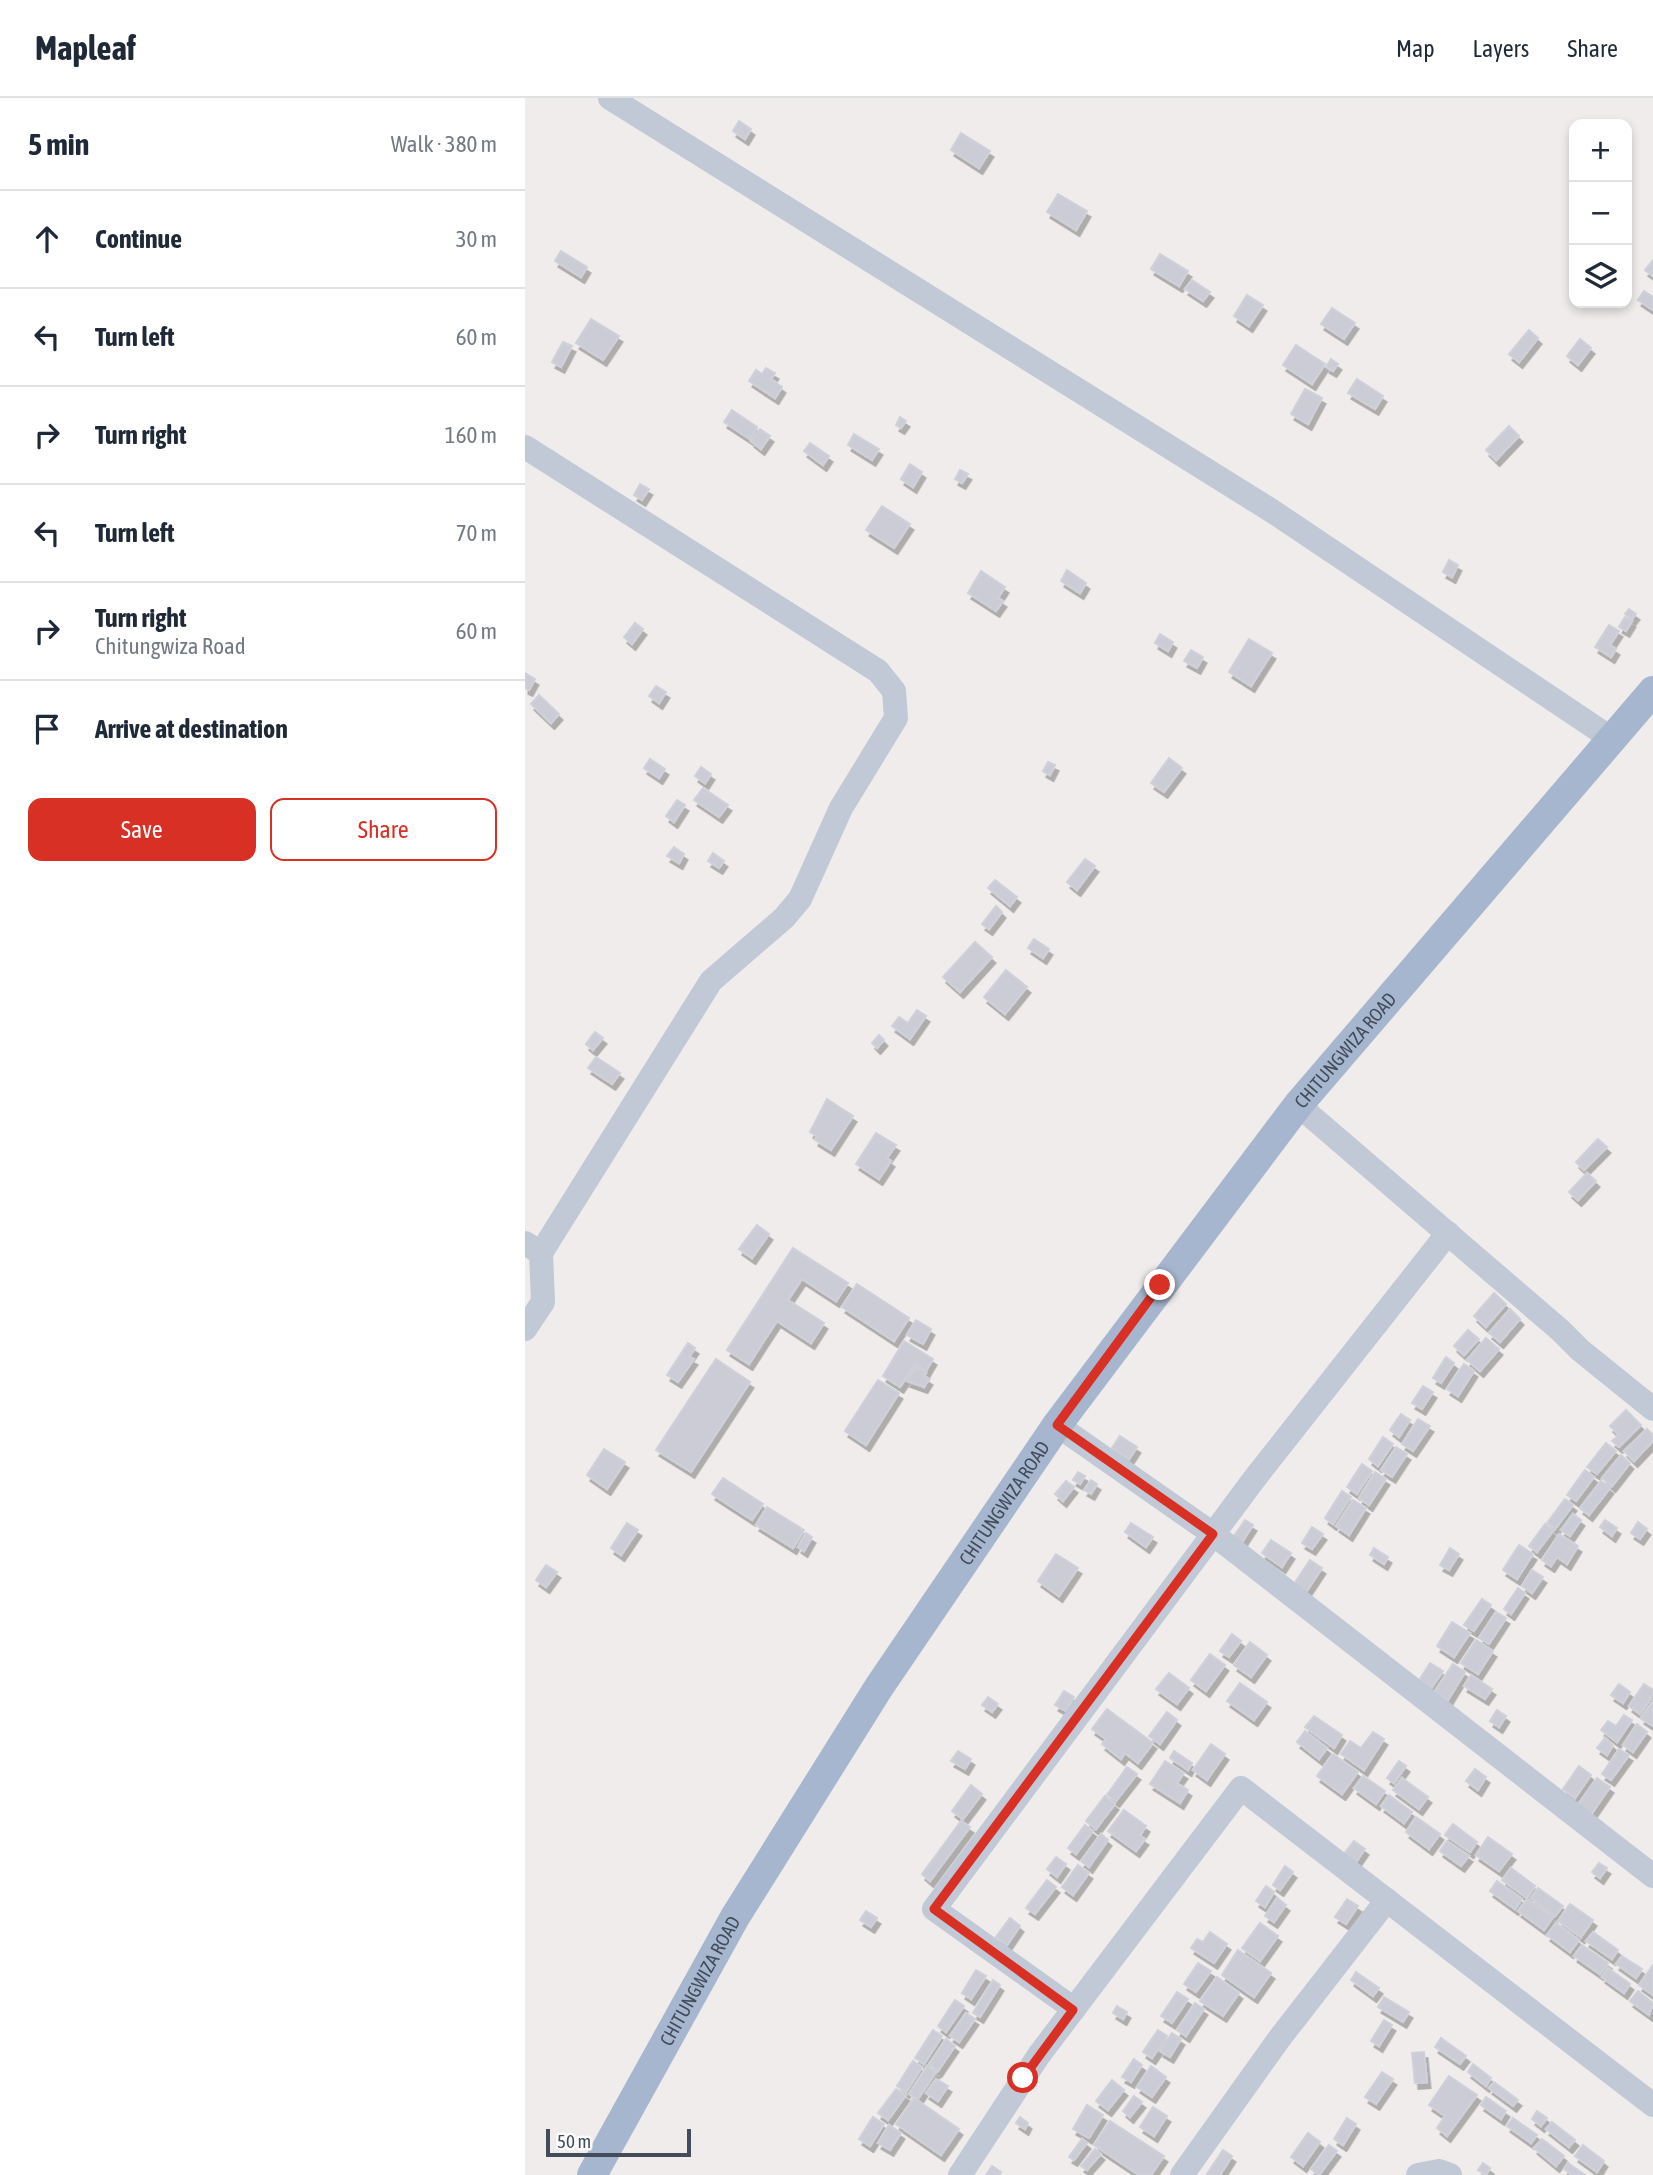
<!DOCTYPE html>
<html lang="en">
<head>
<meta charset="utf-8">
<style>
  body { margin:0; font-family:"Asap Condensed",sans-serif; background:#f6f6f7; color:#1f2937 }
  .controls { position:absolute; right:21px; top:21px; display:grid; overflow:hidden; border-radius:14px; box-shadow:0 4px 10px #0003 }
  .controls button { width:63px; height:63px; display:grid; place-items:center; padding:0; border:0; border-bottom:2px solid #e0e1e3; background:#fff; color:#1f2937; font:35px sans-serif }
  .scale { position:absolute; left:21px; bottom:18px; width:145px; box-sizing:border-box; padding-left:7px; border:4px solid #424c5b; border-top:0; font-size:19px; line-height:24px; white-space:nowrap; color:#424c5b; -webkit-text-stroke:5px #fff; paint-order:stroke }
  .stop { position:absolute; width:21px; height:21px; margin:-16px; border:5px solid #d93025; border-radius:50%; background:#fff }
  .stop.end { background:#d93025; border-color:#fff; box-shadow:0 2px 7px #0008 }
  .list { margin:0; padding:0; list-style:none }
  h2 { display:flex; justify-content:space-between; align-items:center; height:91px; margin:0; padding:0 28px; font-size:30px }
  h2 small { font-size:23px; font-weight:400; color:#747a83 }
  .list li { display:grid; grid-template-columns:46px 1fr auto; gap:21px; align-items:center; box-sizing:border-box; height:98px; padding:0 28px; border-top:2px solid #e0e1e3 }
  .list b { display:block; font-size:26px; white-space:nowrap }
  .list p { margin:0; font-size:23px; white-space:nowrap; color:#747a83 }
  .list em { font-size:23px; font-style:normal; color:#747a83 }
  .actions { display:flex; gap:14px; padding:21px 28px }
  .actions a { flex:1; padding:16px 0; border:2px solid #d93025; border-radius:14px; text-align:center; font-size:24px; color:#d93025 }
  .actions .main { background:#d93025; color:#fff }
  .icon { flex:none; width:38px; height:38px; fill:none; stroke:currentColor; stroke-width:2; stroke-linecap:round; stroke-linejoin:round }
  .map { position:relative; flex:none; width:1128px; height:2077px; overflow:hidden }
  header { display:flex; align-items:center; gap:42px; box-sizing:border-box; height:98px; padding:0 35px; background:#fff; border-bottom:2px solid #e0e1e3 }
  header strong { font-size:33px }
  nav { display:flex; gap:38px; margin-inline-start:auto; font-size:24px }
  main { display:flex }
  aside { flex:1; background:#fff }
  .map>svg:first-child { display:block }
</style>
</head>
<body>
<header>
<strong>Mapleaf</strong>
<nav><a>Map</a><a>Layers</a><a>Share</a></nav>
</header>
<main>
<aside>
<h2>5 min<small>Walk · 380 m</small></h2>
<ul class="list">
<li><svg class="icon" aria-label="ahead" viewBox="0 0 24 24"><path d="M12 20V5M6 11l6-6 6 6"/></svg><div><b>Continue</b></div><em>30 m</em></li>
<li><svg class="icon" aria-label="left" viewBox="0 0 24 24"><path d="M17 20v-9H6M10 6l-5 5 5 5"/></svg><div><b>Turn left</b></div><em>60 m</em></li>
<li><svg class="icon" aria-label="right" viewBox="0 0 24 24"><path d="M7 20v-9h11M14 6l5 5-5 5"/></svg><div><b>Turn right</b></div><em>160 m</em></li>
<li><svg class="icon" aria-label="left" viewBox="0 0 24 24"><path d="M17 20v-9H6M10 6l-5 5 5 5"/></svg><div><b>Turn left</b></div><em>70 m</em></li>
<li><svg class="icon" aria-label="right" viewBox="0 0 24 24"><path d="M7 20v-9h11M14 6l5 5-5 5"/></svg><div><b>Turn right</b><p>Chitungwiza Road</p></div><em>60 m</em></li>
<li><svg class="icon" aria-label="arrive" viewBox="0 0 24 24"><path d="M6 21V4h12l-3 4 3 4H6"/></svg><div><b>Arrive at destination</b></div></li>
</ul>
<div class="actions"><a class="main">Save</a><a>Share</a></div>
</aside>
<div class="map">
<svg width="1128" height="2077" viewBox="0 0 1128 2077">
  <defs>
    <filter id="shadow"><feDropShadow dx="3.5" dy="6" stdDeviation="0" flood-color="#0004"/></filter>
  </defs>
  <rect width="100%" height="100%" fill="#efeceb"/>
  <g fill="#cbccd5" stroke="#cfd0d9" stroke-width="2" filter="url(#shadow)">
    <polygon points="214,23 226,31 220,41 208,33"/>
    <polygon points="436,35 465,53 454,70 426,52"/>
    <polygon points="533,96 562,113 551,132 522,114"/>
    <polygon points="36,153 62,169 56,179 30,163"/>
    <polygon points="635,156 663,173 654,188 626,171"/>
    <polygon points="1128,162 1128,178 1120,172"/>
    <polygon points="667,182 685,194 678,203 660,191"/>
    <polygon points="1119,193 1128,199 1128,212 1113,202"/>
    <polygon points="722,197 738,207 724,228 709,218"/>
    <polygon points="807,210 830,225 819,241 796,226"/>
    <polygon points="66,221 94,238 78,262 51,245"/>
    <polygon points="1004,232 1013,240 994,264 984,256"/>
    <polygon points="1055,241 1066,250 1053,267 1042,258"/>
    <polygon points="38,244 47,248 36,269 27,264"/>
    <polygon points="771,247 800,266 787,286 758,267"/>
    <polygon points="806,261 813,266 808,273 801,269"/>
    <polygon points="241,270 250,275 246,281 257,289 250,300 224,283 231,272 237,276"/>
    <polygon points="832,281 858,298 850,311 823,295"/>
    <polygon points="780,291 797,300 783,326 766,316"/>
    <polygon points="207,312 232,329 225,341 199,324"/>
    <polygon points="375,319 381,323 376,330 371,327"/>
    <polygon points="984,328 994,338 971,362 961,352"/>
    <polygon points="235,331 245,338 236,351 226,343"/>
    <polygon points="329,336 354,351 347,362 323,347"/>
    <polygon points="285,345 304,358 298,367 279,353"/>
    <polygon points="385,366 397,374 388,389 376,381"/>
    <polygon points="435,372 443,376 437,385 430,381"/>
    <polygon points="115,386 124,391 117,402 109,397"/>
    <polygon points="357,408 385,426 369,450 341,432"/>
    <polygon points="924,462 933,467 927,479 918,474"/>
    <polygon points="542,472 561,485 555,495 536,483"/>
    <polygon points="456,473 480,489 473,500 478,503 471,513 443,495"/>
    <polygon points="1104,511 1111,516 1107,521 1100,516"/>
    <polygon points="1100,519 1107,523 1101,533 1094,529"/>
    <polygon points="110,525 118,531 107,546 99,539"/>
    <polygon points="1084,527 1094,533 1085,547 1091,551 1086,559 1070,549"/>
    <polygon points="635,536 648,544 643,553 630,545"/>
    <polygon points="724,541 747,555 726,588 704,574"/>
    <polygon points="666,552 678,559 672,570 659,563"/>
    <polygon points="0,575 10,581 4,592 0,590"/>
    <polygon points="131,588 141,594 134,605 124,598"/>
    <polygon points="14,597 34,616 26,625 6,606"/>
    <polygon points="644,660 657,670 639,694 626,685"/>
    <polygon points="125,661 140,671 134,680 119,670"/>
    <polygon points="523,664 530,667 525,677 518,673"/>
    <polygon points="176,669 186,676 180,685 170,678"/>
    <polygon points="178,690 203,707 194,719 169,702"/>
    <polygon points="152,702 160,707 149,724 141,718"/>
    <polygon points="149,749 159,756 154,765 142,758"/>
    <polygon points="188,755 199,763 194,770 183,763"/>
    <polygon points="560,761 570,768 552,792 542,784"/>
    <polygon points="470,782 492,799 485,808 463,790"/>
    <polygon points="471,808 477,814 464,831 457,826"/>
    <polygon points="509,841 524,851 518,860 503,850"/>
    <polygon points="450,844 467,859 435,894 418,879"/>
    <polygon points="481,872 502,889 480,916 459,899"/>
    <polygon points="392,912 401,918 385,941 367,928 374,919 383,925"/>
    <polygon points="70,934 78,940 68,952 61,946"/>
    <polygon points="354,937 359,942 352,950 347,945"/>
    <polygon points="71,959 95,975 87,986 63,970"/>
    <polygon points="302,1001 328,1018 306,1052 290,1042 292,1038 285,1034"/>
    <polygon points="351,1035 371,1047 362,1060 366,1063 354,1081 331,1066"/>
    <polygon points="1073,1041 1082,1049 1059,1072 1051,1064"/>
    <polygon points="1062,1075 1071,1083 1053,1102 1044,1094"/>
    <polygon points="232,1127 244,1136 227,1160 214,1151"/>
    <polygon points="268,1150 323,1185 311,1203 277,1181 263,1202 299,1225 286,1245 252,1223 224,1266 202,1252"/>
    <polygon points="332,1186 384,1220 369,1243 317,1209"/>
    <polygon points="969,1195 981,1206 961,1229 949,1218"/>
    <polygon points="985,1211 995,1221 975,1244 964,1235"/>
    <polygon points="391,1222 406,1231 398,1246 382,1237"/>
    <polygon points="943,1232 954,1241 939,1257 929,1248"/>
    <polygon points="961,1240 974,1251 955,1273 942,1262"/>
    <polygon points="379,1243 408,1261 401,1273 391,1266 375,1289 358,1278"/>
    <polygon points="163,1245 170,1250 164,1259 169,1261 153,1284 142,1277"/>
    <polygon points="921,1259 929,1265 916,1285 908,1280"/>
    <polygon points="191,1261 225,1284 166,1374 131,1352"/>
    <polygon points="939,1266 949,1273 933,1298 922,1291"/>
    <polygon points="391,1269 401,1275 399,1278 404,1281 399,1289 382,1283"/>
    <polygon points="353,1282 374,1295 341,1347 320,1333"/>
    <polygon points="898,1288 908,1294 897,1311 887,1305"/>
    <polygon points="1101,1312 1116,1327 1094,1349 1087,1343 1094,1337 1085,1328"/>
    <polygon points="876,1316 885,1322 874,1339 865,1332"/>
    <polygon points="893,1321 905,1328 888,1353 877,1346"/>
    <polygon points="1122,1331 1128,1337 1128,1343 1109,1363 1099,1353"/>
    <polygon points="595,1338 612,1349 604,1361 587,1350"/>
    <polygon points="858,1339 868,1346 853,1368 844,1361"/>
    <polygon points="1081,1345 1091,1353 1072,1376 1062,1369"/>
    <polygon points="871,1349 882,1356 867,1379 856,1372"/>
    <polygon points="79,1351 100,1364 82,1391 62,1377"/>
    <polygon points="1096,1357 1105,1365 1087,1388 1077,1380"/>
    <polygon points="837,1366 847,1373 832,1396 822,1389"/>
    <polygon points="1060,1372 1069,1379 1051,1403 1042,1397"/>
    <polygon points="553,1374 560,1378 555,1386 548,1382"/>
    <polygon points="850,1374 861,1381 844,1407 834,1400"/>
    <polygon points="198,1380 238,1406 227,1422 187,1396"/>
    <polygon points="566,1382 572,1386 566,1396 559,1392"/>
    <polygon points="541,1383 549,1389 538,1403 530,1396"/>
    <polygon points="1076,1383 1085,1390 1064,1417 1055,1410"/>
    <polygon points="817,1393 826,1399 808,1426 800,1420"/>
    <polygon points="1040,1401 1048,1407 1030,1431 1022,1425"/>
    <polygon points="828,1402 841,1410 824,1437 811,1428"/>
    <polygon points="242,1409 279,1432 268,1450 231,1427"/>
    <polygon points="1048,1416 1056,1422 1045,1438 1036,1432"/>
    <polygon points="720,1422 728,1427 717,1444 709,1438"/>
    <polygon points="1080,1422 1092,1430 1087,1438 1075,1429"/>
    <polygon points="1113,1424 1122,1431 1115,1441 1106,1435"/>
    <polygon points="102,1425 113,1432 96,1457 86,1450"/>
    <polygon points="606,1425 628,1439 621,1449 600,1434"/>
    <polygon points="1020,1426 1028,1433 1012,1454 1004,1448"/>
    <polygon points="787,1429 798,1436 787,1451 777,1445"/>
    <polygon points="281,1435 287,1439 279,1453 273,1449"/>
    <polygon points="1034,1436 1053,1448 1042,1466 1032,1459 1026,1468 1017,1462"/>
    <polygon points="746,1442 766,1455 757,1469 737,1455"/>
    <polygon points="994,1447 1008,1456 992,1481 978,1472"/>
    <polygon points="849,1450 863,1459 859,1466 845,1457"/>
    <polygon points="925,1450 934,1456 924,1472 915,1467"/>
    <polygon points="531,1456 553,1470 534,1498 513,1483"/>
    <polygon points="785,1462 797,1470 781,1494 769,1486"/>
    <polygon points="21,1467 32,1474 21,1489 11,1482"/>
    <polygon points="1007,1472 1018,1479 1007,1495 997,1488"/>
    <polygon points="993,1490 1000,1495 986,1516 979,1511"/>
    <polygon points="957,1501 966,1507 949,1533 939,1527"/>
    <polygon points="971,1514 981,1520 964,1546 954,1540"/>
    <polygon points="927,1524 945,1535 929,1559 912,1548"/>
    <polygon points="707,1536 716,1543 704,1559 695,1553"/>
    <polygon points="951,1542 968,1553 953,1576 936,1565"/>
    <polygon points="725,1544 742,1557 726,1579 709,1567"/>
    <polygon points="685,1556 700,1567 681,1593 666,1582"/>
    <polygon points="905,1565 918,1573 907,1589 895,1581"/>
    <polygon points="928,1566 940,1574 923,1602 910,1593"/>
    <polygon points="644,1575 664,1590 652,1606 631,1591"/>
    <polygon points="946,1577 967,1591 960,1601 939,1588"/>
    <polygon points="715,1585 742,1604 729,1622 702,1603"/>
    <polygon points="1094,1586 1105,1594 1098,1605 1086,1597"/>
    <polygon points="1119,1586 1128,1592 1128,1597 1115,1616 1104,1608"/>
    <polygon points="539,1593 549,1599 541,1613 530,1607"/>
    <polygon points="463,1599 473,1606 467,1614 457,1607"/>
    <polygon points="1128,1603 1128,1628 1116,1620"/>
    <polygon points="582,1611 628,1645 613,1665 600,1655 596,1661 577,1646 581,1641 567,1631"/>
    <polygon points="972,1612 981,1618 974,1629 965,1623"/>
    <polygon points="642,1614 652,1622 635,1646 624,1638"/>
    <polygon points="1099,1617 1107,1622 1092,1644 1076,1632 1083,1623 1091,1628"/>
    <polygon points="789,1618 817,1637 809,1650 780,1629"/>
    <polygon points="1112,1626 1122,1634 1108,1654 1098,1647"/>
    <polygon points="780,1633 802,1650 794,1661 772,1644"/>
    <polygon points="848,1634 859,1641 839,1672 816,1656 825,1643 836,1650"/>
    <polygon points="1080,1640 1088,1647 1082,1657 1072,1650"/>
    <polygon points="686,1646 700,1656 682,1682 668,1672"/>
    <polygon points="1094,1651 1104,1657 1086,1682 1077,1676"/>
    <polygon points="433,1653 446,1661 440,1671 426,1663"/>
    <polygon points="649,1653 667,1665 663,1672 645,1660"/>
    <polygon points="808,1656 833,1674 817,1696 792,1678"/>
    <polygon points="640,1663 659,1675 652,1685 663,1692 655,1705 625,1686"/>
    <polygon points="874,1663 881,1668 869,1685 862,1680"/>
    <polygon points="1054,1668 1066,1677 1050,1700 1038,1691"/>
    <polygon points="602,1669 612,1676 591,1703 582,1697"/>
    <polygon points="950,1671 961,1679 953,1692 941,1683"/>
    <polygon points="838,1678 860,1693 851,1706 829,1690"/>
    <polygon points="877,1680 903,1699 894,1711 868,1692"/>
    <polygon points="1072,1680 1085,1689 1065,1718 1052,1708"/>
    <polygon points="446,1687 457,1696 438,1721 427,1713"/>
    <polygon points="864,1697 887,1714 879,1725 856,1708"/>
    <polygon points="580,1698 590,1706 571,1731 561,1723"/>
    <polygon points="599,1712 621,1728 615,1738 620,1741 611,1753 583,1733"/>
    <polygon points="891,1719 915,1736 904,1751 881,1734"/>
    <polygon points="436,1723 445,1729 405,1783 397,1776"/>
    <polygon points="928,1726 952,1744 945,1754 920,1737"/>
    <polygon points="560,1727 568,1733 551,1756 543,1750"/>
    <polygon points="576,1736 583,1742 564,1769 556,1763"/>
    <polygon points="963,1739 987,1756 974,1773 951,1757"/>
    <polygon points="829,1743 840,1751 831,1764 819,1756"/>
    <polygon points="922,1743 944,1758 936,1768 915,1753"/>
    <polygon points="531,1759 541,1766 532,1779 522,1771"/>
    <polygon points="1074,1765 1082,1770 1075,1780 1067,1774"/>
    <polygon points="553,1767 564,1775 548,1797 537,1789"/>
    <polygon points="760,1768 768,1774 755,1792 748,1787"/>
    <polygon points="986,1770 1010,1788 1002,1800 977,1782"/>
    <polygon points="522,1782 531,1789 510,1816 501,1810"/>
    <polygon points="972,1783 997,1801 990,1811 965,1793"/>
    <polygon points="741,1788 749,1794 740,1809 731,1803"/>
    <polygon points="1013,1790 1038,1808 1030,1818 1006,1800"/>
    <polygon points="752,1800 761,1807 749,1824 740,1818"/>
    <polygon points="822,1801 833,1808 821,1826 810,1819"/>
    <polygon points="1002,1801 1028,1819 1019,1832 993,1813"/>
    <polygon points="1045,1806 1068,1822 1056,1839 1033,1823"/>
    <polygon points="341,1813 352,1820 346,1829 335,1822"/>
    <polygon points="485,1820 495,1828 482,1847 471,1839"/>
    <polygon points="735,1825 753,1838 735,1863 717,1850"/>
    <polygon points="1031,1825 1054,1842 1045,1854 1022,1837"/>
    <polygon points="685,1834 702,1846 689,1865 666,1850 672,1841 678,1844"/>
    <polygon points="1068,1834 1093,1852 1087,1861 1061,1843"/>
    <polygon points="1057,1847 1083,1865 1075,1876 1049,1858"/>
    <polygon points="713,1852 746,1875 729,1899 697,1877"/>
    <polygon points="1097,1858 1117,1871 1111,1880 1091,1866"/>
    <polygon points="673,1865 686,1873 671,1894 659,1886"/>
    <polygon points="1128,1867 1128,1897 1114,1887"/>
    <polygon points="1083,1870 1105,1886 1099,1895 1077,1879"/>
    <polygon points="451,1872 461,1878 446,1901 437,1895"/>
    <polygon points="831,1874 854,1890 848,1898 826,1882"/>
    <polygon points="692,1879 714,1895 698,1918 675,1903"/>
    <polygon points="468,1882 475,1887 455,1919 448,1915"/>
    <polygon points="1113,1893 1128,1905 1124,1917 1105,1903"/>
    <polygon points="652,1894 663,1901 647,1925 636,1918"/>
    <polygon points="859,1899 884,1914 878,1924 853,1909"/>
    <polygon points="430,1902 439,1908 421,1934 413,1928"/>
    <polygon points="670,1905 679,1911 661,1938 652,1932"/>
    <polygon points="592,1908 602,1914 598,1921 588,1915"/>
    <polygon points="441,1915 450,1921 434,1944 425,1938"/>
    <polygon points="859,1922 867,1927 854,1948 846,1943"/>
    <polygon points="408,1932 417,1938 399,1966 390,1960"/>
    <polygon points="633,1932 642,1938 627,1960 618,1954"/>
    <polygon points="647,1935 656,1941 645,1959 635,1953"/>
    <polygon points="916,1940 941,1958 935,1966 910,1949"/>
    <polygon points="421,1941 430,1948 413,1973 404,1966"/>
    <polygon points="899,1954 902,1984 890,1985 887,1955"/>
    <polygon points="609,1961 617,1967 606,1984 597,1979"/>
    <polygon points="388,1963 397,1969 381,1994 372,1988"/>
    <polygon points="948,1966 966,1980 961,1988 943,1974"/>
    <polygon points="402,1968 411,1974 393,2001 384,1996"/>
    <polygon points="626,1968 641,1979 627,1999 612,1989"/>
    <polygon points="857,1974 868,1981 851,2006 840,1999"/>
    <polygon points="924,1978 952,1997 922,2038 912,2030 920,2018 904,2007"/>
    <polygon points="411,1981 423,1988 413,2003 401,1995"/>
    <polygon points="587,1982 599,1992 583,2012 571,2003"/>
    <polygon points="969,1984 993,2002 988,2008 964,1990"/>
    <polygon points="371,1991 381,1997 363,2022 353,2015"/>
    <polygon points="609,1998 617,2004 605,2019 598,2013"/>
    <polygon points="961,1999 981,2013 976,2021 956,2007"/>
    <polygon points="389,2000 434,2031 416,2057 371,2026"/>
    <polygon points="562,2007 578,2017 564,2040 548,2031"/>
    <polygon points="628,2009 642,2018 629,2038 615,2029"/>
    <polygon points="1012,2013 1022,2020 1016,2028 1007,2021"/>
    <polygon points="348,2019 359,2026 345,2048 334,2041"/>
    <polygon points="495,2019 503,2025 500,2031 491,2025"/>
    <polygon points="822,2020 831,2026 818,2047 809,2041"/>
    <polygon points="988,2020 1012,2037 1006,2045 982,2028"/>
    <polygon points="585,2023 639,2058 626,2077 614,2077 569,2047"/>
    <polygon points="1027,2024 1050,2042 1044,2049 1021,2031"/>
    <polygon points="364,2027 376,2035 365,2052 353,2045"/>
    <polygon points="783,2035 795,2044 778,2068 766,2059"/>
    <polygon points="557,2041 562,2045 549,2062 544,2059"/>
    <polygon points="1017,2041 1039,2058 1031,2068 1009,2050"/>
    <polygon points="804,2047 812,2053 794,2077 786,2071"/>
    <polygon points="1058,2047 1079,2063 1072,2074 1050,2058"/>
    <polygon points="570,2051 576,2056 562,2072 556,2068"/>
    <polygon points="698,2052 707,2058 695,2077 685,2077 682,2076"/>
    <polygon points="958,2065 965,2070 961,2077 953,2072"/>
    <polygon points="1043,2065 1060,2077 1047,2077 1039,2071"/>
    <polygon points="467,2068 476,2074 474,2077 461,2077"/>
  </g>
  <g fill="none" stroke-linecap="round" stroke-linejoin="round">
    <g stroke="#c0c9d5" stroke-width="24">
      <polyline points="85,0 747,413 1087,641"/>
      <polyline points="0,349 353,573 369,593 371,620 316,710 275,801 259,820 186,883 16,1155"/>
      <polyline points="773,1007 1035,1232 1055,1252 1128,1311"/>
      <polyline points="0,1145 16,1155 18,1204 0,1231"/>
      <polyline points="532,1327 688,1436 1128,1778"/>
      <polyline points="549,1911 409,1811 730,1380 923,1135"/>
      <polyline points="435,2077 514,1957 716,1690 1128,2007"/>
      <polyline points="657,2077 754,1941 862,1802"/>
      <polyline points="893,2077 914,2073 925,2077"/>
    </g>
    <path stroke="#a7b6cf" stroke-width="30" id="s1" d="M67,2077L210,1819L354,1589L532,1327L773,1007L1128,593"/>
  </g>
  <g fill="none" stroke-linecap="round" stroke-linejoin="round">
    <polyline stroke="#d93025" stroke-width="9" points="498,1980 548,1912 409,1811 688,1436 532,1327 635,1187"/>
  </g>
  <g text-anchor="middle" dominant-baseline="central" stroke-width="5" stroke-linejoin="round" paint-order="stroke">
    <g font-size="19" fill="#424c5b" stroke="#fff">
      <text stroke="none"><textPath href="#s1" startOffset="1356">CHITUNGWIZA ROAD</textPath></text>
      <text stroke="none"><textPath href="#s1" startOffset="789">CHITUNGWIZA ROAD</textPath></text>
      <text stroke="none"><textPath href="#s1" startOffset="222">CHITUNGWIZA ROAD</textPath></text>
    </g>
  </g>
</svg>
<div class="controls">
<button>+</button>
<button>−</button>
<button><svg class="icon" aria-label="layers" viewBox="0 0 24 24"><path d="M12 4l9 5-9 5-9-5zM3 14l9 5 9-5"/></svg></button>
</div>
<div class="scale">50 m</div>
<div class="stop" style="left:498px;top:1980px"></div>
<div class="stop end" style="left:635px;top:1187px"></div>
</div>
</main>
</body>
</html>
